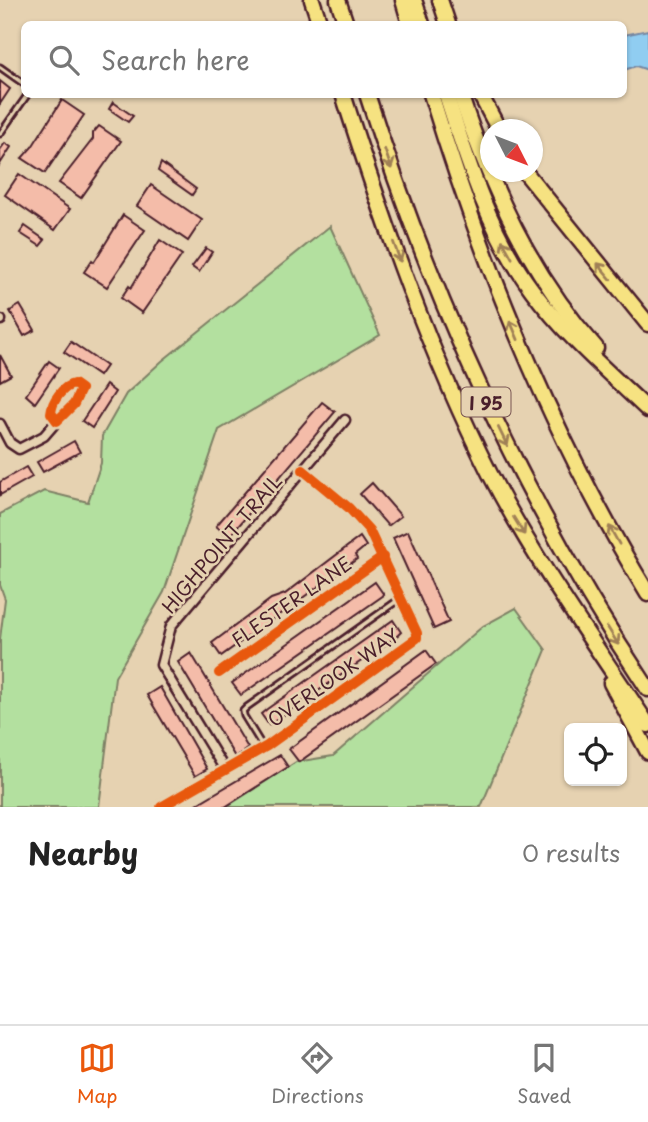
<!DOCTYPE html>
<html lang="en">
<head>
<meta charset="utf-8">
<style>
  body { margin:0; font-family:"Playpen Sans",sans-serif; background:#f6f6f6; color:#222 }
  .controls { position:absolute; right:21px; bottom:21px; display:grid; overflow:hidden; border-radius:10px; box-shadow:0 2px 5px #0004 }
  .controls button { width:63px; height:63px; display:grid; place-items:center; padding:0; border:0; border-bottom:2px solid #e0e0e0; background:#fff; color:#222; font:35px sans-serif }
  .compass { position:absolute; left:480px; top:119px; width:63px; height:63px; border-radius:50%; background:#fff; box-shadow:0 2px 5px #0004; rotate:132deg }
  .list { margin:0; padding:0; list-style:none }
  h2 { display:flex; justify-content:space-between; align-items:center; height:91px; margin:0; padding:0 28px; font-size:30px }
  h2 small { font-size:23px; font-weight:400; color:#767676 }
  .icon { flex:none; width:38px; height:38px; fill:none; stroke:currentColor; stroke-width:2; stroke-linecap:round; stroke-linejoin:round }
  .map { position:relative; flex:none; width:648px; height:807px; overflow:hidden }
  .search { position:absolute; background:#fff; box-shadow:0 2px 5px #0004; left:21px; right:21px; top:21px; height:77px; display:flex; align-items:center; gap:18px; box-sizing:border-box; padding:0 24px; border-radius:10px; color:#767676; font-size:26px }
  .sheet { height:217px; background:#fff }
  nav { display:flex; justify-content:space-around; align-items:center; box-sizing:border-box; height:98px; border-top:2px solid #e0e0e0; background:#fff; font-size:19px; color:#767676 }
  nav a { display:grid; justify-items:center; gap:4px }
  nav .on { color:#ea580c }
  .map>svg:first-child { display:block }
</style>
</head>
<body>
<div class="map">
<svg width="648" height="807" viewBox="0 0 648 807">
  <rect width="100%" height="100%" fill="#e6d2b1"/>
  <filter id="ink" filterUnits="userSpaceOnUse"><feTurbulence type="fractalNoise" baseFrequency=".0143" numOctaves="2"/><feDisplacementMap in="SourceGraphic" scale="14" xChannelSelector="R" yChannelSelector="G"/><feConvolveMatrix kernelMatrix="1 2 1 2 8 2 1 2 1" color-interpolation-filters="sRGB"/></filter>
  <g filter="url(#ink)">
    <g fill="#b3e09f" stroke="#7e8065" stroke-width="2">
      <polygon points="330,226 380,335 219,430 164,592 115,677 99,807 0,807 0,639 5,599 0,585 0,514 44,491 88,502 101,463 102,436 126,394 162,361"/>
      <polygon points="516,608 546,650 481,807 226,807 296,762 333,756 483,626"/>
    </g>
    <polygon fill="#90cdf1" stroke="#7487a2" stroke-width="2" points="648,30 648,70 636,66 624,70 624,35"/>
    <g fill="#f4bca9" stroke="#4a1f2b" stroke-width="2">
      <polygon points="0,81 10,89 0,104"/>
      <polygon points="62,100 84,115 45,173 22,158 32,147"/>
      <polygon points="113,102 133,116 128,122 109,109"/>
      <polygon points="99,126 121,141 81,198 59,183 93,139 93,133"/>
      <polygon points="5,143 11,147 0,164 0,150"/>
      <polygon points="161,163 196,189 192,195 158,171"/>
      <polygon points="19,174 70,209 55,230 5,195"/>
      <polygon points="151,185 202,220 188,241 137,206"/>
      <polygon points="123,215 145,230 107,287 84,272 92,260 94,262"/>
      <polygon points="25,226 45,240 40,246 20,233"/>
      <polygon points="160,240 182,255 142,313 121,298 129,286 131,288"/>
      <polygon points="206,248 212,252 199,272 192,267"/>
      <polygon points="20,305 35,330 24,336 10,311"/>
      <polygon points="71,342 106,366 99,376 64,352"/>
      <polygon points="0,355 11,375 0,381"/>
      <polygon points="49,361 59,368 35,403 26,395"/>
      <polygon points="106,385 115,392 92,428 82,421"/>
      <polygon points="322,402 335,412 229,537 216,526"/>
      <polygon points="74,441 80,452 43,472 37,462"/>
      <polygon points="26,467 32,477 0,495 0,482"/>
      <polygon points="372,483 401,516 388,526 360,494"/>
      <polygon points="408,531 449,622 434,629 393,538"/>
      <polygon points="360,537 366,546 355,555 357,559 221,656 212,643 271,599 285,594"/>
      <polygon points="375,582 384,595 241,695 232,683"/>
      <polygon points="393,620 401,632 396,637 269,725 261,714 267,709"/>
      <polygon points="426,650 436,664 299,762 289,749"/>
      <polygon points="191,653 248,748 235,757 178,662"/>
      <polygon points="160,687 207,769 195,776 147,695"/>
      <polygon points="280,755 288,767 225,807 192,807"/>
    </g>
    <g fill="none" stroke-linecap="round" stroke-linejoin="round">
      <g stroke="#4a1f2b" stroke-width="9">
        <g id="service">
          <polyline points="0,67 24,84"/>
          <polyline points="0,134 28,94"/>
          <polyline points="263,747 244,716 243,711 247,707 401,598"/>
        </g>
      </g>
      <g stroke="#4a1f2b" stroke-width="13">
        <g id="minor">
          <polyline points="0,320 1,320"/>
          <path d="M74,384L81,389L74,404L57,421L51,413C52,401 63,386 74,384Z"/>
          <polyline points="0,424 10,443 19,449 44,436 57,421"/>
          <polyline points="219,673 383,557"/>
          <polyline points="225,770 161,665 171,626 345,420"/>
          <polyline points="161,807 267,746 417,638 417,633 369,530 349,508 303,470"/>
        </g>
      </g>
      <g stroke="#4a1f2b" stroke-width="19">
        <g id="motorway">
          <polyline points="312,0 320,24"/>
          <polyline points="338,0 346,24"/>
          <polyline points="403,0 410,24"/>
          <polyline points="414,0 422,24"/>
          <polyline points="440,0 448,24"/>
          <path d="M343,94C384,223 429,353 490,474C535,561 594,643 648,725"/>
          <path d="M367,94C434,305 525,505 648,689"/>
          <path d="M431,94C484,269 553,438 648,594"/>
          <path d="M446,94C468,163 489,232 532,290C565,335 608,372 648,410"/>
          <path d="M460,94C491,187 530,274 596,348"/>
          <polyline points="480,94 499,130"/>
          <polyline points="525,172 648,324"/>
          <polyline points="611,683 648,752"/>
        </g>
      </g>
      <use href="#service" stroke="#e6d2b1" stroke-width="3.5"/>
      <use href="#minor" stroke="#e6d2b1" stroke-width="8"/>
      <use href="#motorway" stroke="#f6e281" stroke-width="14"/>
      <g stroke="#e6d2b1" stroke-width="15">
        <g id="cycleway">
          <path d="M74,384L81,389L74,404L57,421L51,413C52,401 63,386 74,384Z"/>
          <polyline points="219,673 383,557"/>
          <polyline points="161,807 267,746 417,638 417,633 369,530 349,508 303,470"/>
        </g>
      </g>
      <use href="#cycleway" stroke="#e8590c" stroke-width="10"/>
    </g>
    <defs><path id="oneway-shaft" d="M-6 0H5M1.5-3L5.5 0L1.5 3" fill="none" stroke-width="1.6" stroke-linecap="round" stroke-linejoin="round" transform="scale(1.75)"/></defs>
    <g stroke="#a08056">
      <use href="#oneway-shaft" transform="translate(388 159) rotate(71)"/>
      <use href="#oneway-shaft" transform="translate(507 249) rotate(-119)"/>
      <use href="#oneway-shaft" transform="translate(397 252) rotate(70)"/>
      <use href="#oneway-shaft" transform="translate(604 271) rotate(-130)"/>
      <use href="#oneway-shaft" transform="translate(514 330) rotate(-113)"/>
      <use href="#oneway-shaft" transform="translate(503 437) rotate(64)"/>
      <use href="#oneway-shaft" transform="translate(519 526) rotate(58)"/>
      <use href="#oneway-shaft" transform="translate(614 535) rotate(-119)"/>
      <use href="#oneway-shaft" transform="translate(613 636) rotate(58)"/>
    </g>
  </g>
  <g text-anchor="middle" dominant-baseline="central" stroke-width="5" stroke-linejoin="round" paint-order="stroke">
    <rect fill="#e6d2b1" stroke="#795553" stroke-width="2" x="461.5" y="387.5" width="49" height="29" rx="5"/>
    <g font-size="18" font-weight="bold" fill="#4a1f2b">
      <text x="486" y="402">I 95</text>
    </g>
    <g font-size="19" fill="#4a1f2b" stroke="#e6d2b1">
      <text transform="translate(221 543) rotate(-50)">HIGHPOINT TRAIL</text>
      <text transform="translate(291 601) rotate(-35)">FLESTER LANE</text>
      <text transform="translate(333 677) rotate(-35)">OVERLOOK WAY</text>
    </g>
  </g>
</svg>
<div class="controls">
<button><svg class="icon" aria-label="locate" viewBox="0 0 24 24"><circle cx="12" cy="12" r="6"/><path d="M12 2v4M12 18v4M2 12h4M18 12h4"/></svg></button>
</div>
<svg class="compass" viewBox="-18 -18 36 36"><path d="M0-13l5 13h-10z" fill="#e53935"/><path d="M0 13l5-13h-10z" fill="#767676"/></svg>
<div class="search"><svg class="icon" aria-label="search" viewBox="0 0 24 24"><circle cx="10" cy="10" r="6"/><path d="M15 15l6 6"/></svg>Search here</div>
</div>
<section class="sheet">
<h2>Nearby<small>0 results</small></h2>
<ul class="list">
</ul>
</section>
<nav>
<a class="on"><svg class="icon" aria-label="map" viewBox="0 0 24 24"><path d="M3 6l6-2 6 2 6-2v14l-6 2-6-2-6 2zM9 4v14M15 6v14"/></svg>Map</a>
<a><svg class="icon" aria-label="directions" viewBox="0 0 24 24"><path d="M12 3l9 9-9 9-9-9zM9 14v-3h6M13 9l2 2-2 2"/></svg>Directions</a>
<a><svg class="icon" aria-label="saved" viewBox="0 0 24 24"><path d="M7 4h10v16l-5-4-5 4z"/></svg>Saved</a>
</nav>
</body>
</html>
